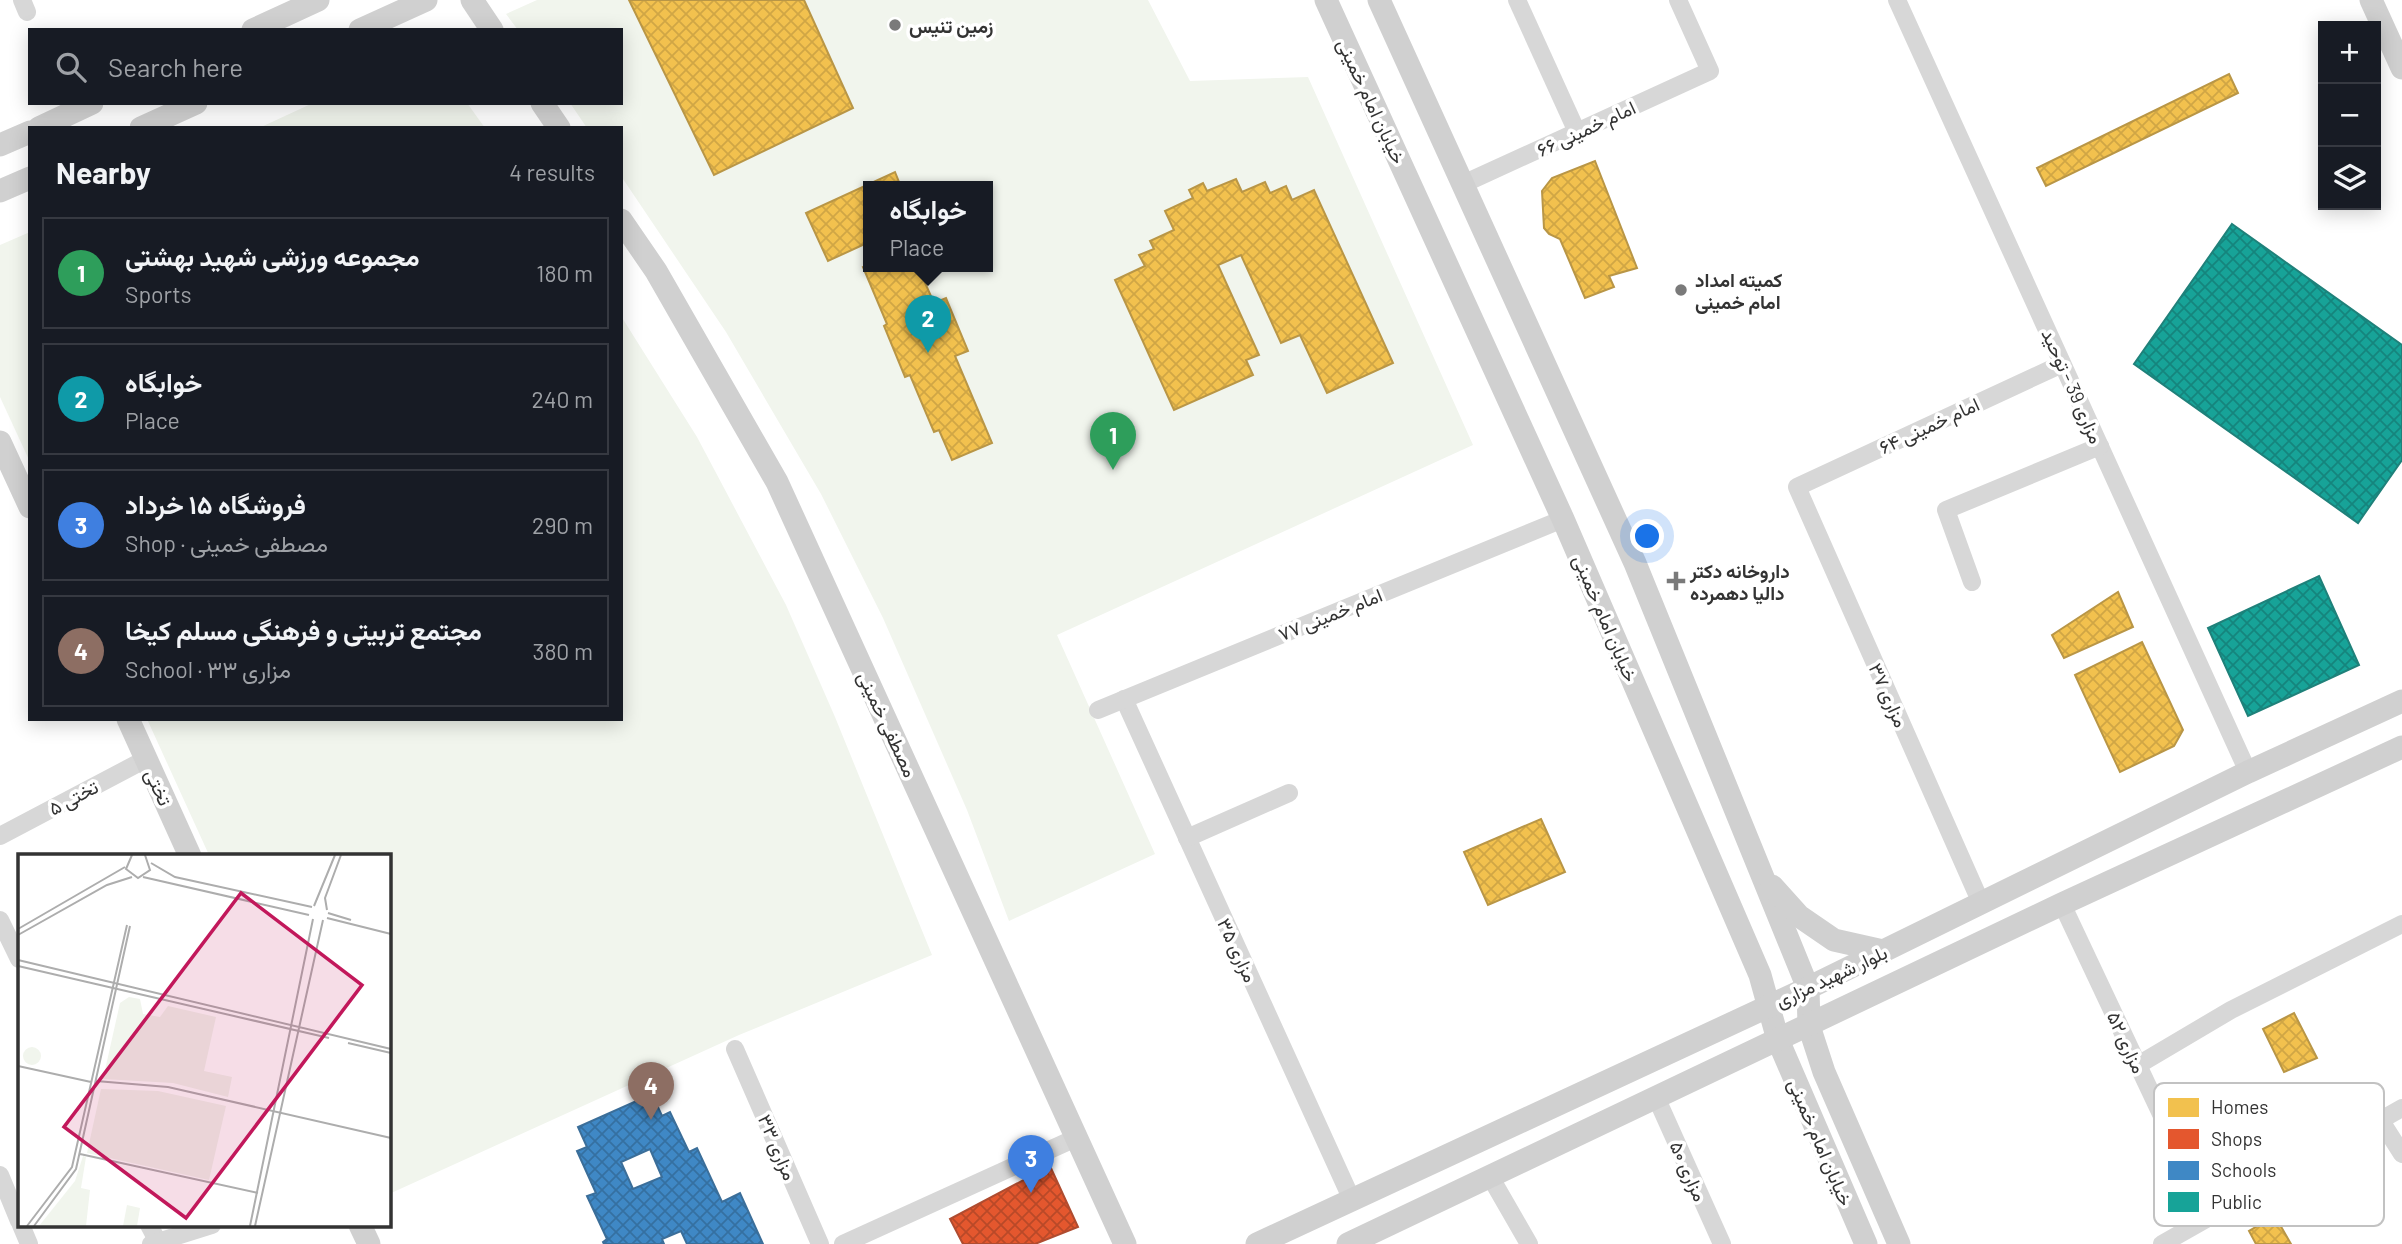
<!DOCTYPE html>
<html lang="en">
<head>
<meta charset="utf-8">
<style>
  body { margin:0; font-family:Barlow,Vazirmatn,sans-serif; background:#20242c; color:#f1f3f6 }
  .controls { position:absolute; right:21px; top:21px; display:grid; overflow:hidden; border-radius:0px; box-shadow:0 4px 18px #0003 }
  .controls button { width:63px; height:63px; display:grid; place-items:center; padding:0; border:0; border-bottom:2px solid #363941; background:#171b24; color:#f1f3f6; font:35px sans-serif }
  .you { position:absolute; left:1648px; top:537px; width:24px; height:24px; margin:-18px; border:5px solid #fff; border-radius:50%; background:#1a73e8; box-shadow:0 0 0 10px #1a73e833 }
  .badge { display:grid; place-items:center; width:46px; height:46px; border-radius:50%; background:#1a73e8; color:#fff; font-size:23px; font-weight:700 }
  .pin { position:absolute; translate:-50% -58px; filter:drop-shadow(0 2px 4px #0008) }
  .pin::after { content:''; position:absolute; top:37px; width:24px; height:21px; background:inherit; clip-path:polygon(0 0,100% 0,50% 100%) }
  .popup { position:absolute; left:863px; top:181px; width:130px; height:91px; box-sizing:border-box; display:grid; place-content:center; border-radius:0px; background:#171b24; filter:drop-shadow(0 2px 5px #0005); font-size:23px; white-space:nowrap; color:#9ea1a6 }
  .popup b { font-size:26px; color:#f1f3f6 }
  .popup::after { content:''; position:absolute; left:50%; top:100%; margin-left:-14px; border:14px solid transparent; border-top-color:#171b24 }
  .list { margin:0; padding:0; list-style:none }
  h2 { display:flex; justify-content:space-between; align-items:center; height:91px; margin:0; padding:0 28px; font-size:30px }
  h2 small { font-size:23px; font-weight:400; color:#9ea1a6 }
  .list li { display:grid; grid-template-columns:46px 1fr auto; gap:21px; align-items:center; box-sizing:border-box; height:112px; margin:0 14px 14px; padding:0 14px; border:2px solid #363941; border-radius:0px }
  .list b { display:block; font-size:26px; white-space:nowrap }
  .list p { margin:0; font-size:23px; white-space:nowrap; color:#9ea1a6 }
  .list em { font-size:23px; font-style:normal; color:#9ea1a6 }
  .icon { flex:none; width:38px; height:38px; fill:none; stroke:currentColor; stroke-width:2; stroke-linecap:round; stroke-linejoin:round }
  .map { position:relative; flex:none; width:2402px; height:1244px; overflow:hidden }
  .search { position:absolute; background:#171b24; box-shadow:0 4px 18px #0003; left:28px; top:28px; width:595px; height:77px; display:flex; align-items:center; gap:18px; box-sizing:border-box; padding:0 24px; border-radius:0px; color:#9ea1a6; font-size:26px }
  .panel { position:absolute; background:#171b24; box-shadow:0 4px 18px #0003; left:28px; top:126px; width:595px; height:595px; border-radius:0px }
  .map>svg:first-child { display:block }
</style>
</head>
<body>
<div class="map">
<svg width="2402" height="1244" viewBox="0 0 2402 1244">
  <defs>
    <pattern id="homes-cross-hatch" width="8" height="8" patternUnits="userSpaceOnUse" patternTransform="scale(1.75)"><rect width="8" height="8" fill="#f2c14e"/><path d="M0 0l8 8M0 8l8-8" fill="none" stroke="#d0a645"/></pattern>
    <pattern id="shops-cross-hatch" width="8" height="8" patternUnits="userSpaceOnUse" patternTransform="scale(1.75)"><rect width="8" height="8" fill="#e4572e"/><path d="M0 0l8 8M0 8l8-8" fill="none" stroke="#b94928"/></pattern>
    <pattern id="schools-cross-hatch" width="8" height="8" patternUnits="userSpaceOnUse" patternTransform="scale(1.75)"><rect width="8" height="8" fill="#3f88c5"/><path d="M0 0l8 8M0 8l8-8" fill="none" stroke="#3570a1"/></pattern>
    <pattern id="public-cross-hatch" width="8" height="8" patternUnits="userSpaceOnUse" patternTransform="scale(1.75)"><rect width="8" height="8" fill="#17a398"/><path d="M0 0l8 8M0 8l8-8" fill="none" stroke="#15857d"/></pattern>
  </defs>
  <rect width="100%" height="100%" fill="#fff"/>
  <g fill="#f1f5ed" fill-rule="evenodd">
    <path d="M537,0H1148L1190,81L1308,77L1473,445L1057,635L1155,854L1009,921L967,810L883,618L821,494L726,332L621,176V128H587L570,103H621V30H518L506,14ZM869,187H988V267H869Z"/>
    <polygon points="313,103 467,103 485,128 259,128"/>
    <polygon points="30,232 30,462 0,397 0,245"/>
    <polygon points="621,316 697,437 786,605 835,717 932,955 739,1035 389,1194 388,856 209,855 147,719 621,719"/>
  </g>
  <g fill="url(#homes-cross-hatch)" stroke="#b99646" stroke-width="2">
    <polygon points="629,0 804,0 853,108 714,175"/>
    <polygon points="2229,74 2238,93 2046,186 2037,168"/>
    <polygon points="1595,161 1637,268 1609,276 1614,287 1585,298 1560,239 1549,234 1544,228 1542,191 1552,178"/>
    <polygon points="895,172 901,187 869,187 869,242 828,261 806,213"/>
    <polygon points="1236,179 1242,192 1265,182 1270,193 1286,186 1292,200 1314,190 1393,363 1327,393 1300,335 1281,343 1241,255 1218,265 1259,355 1246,360 1253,375 1174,410 1115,280 1145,266 1139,255 1154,249 1150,241 1174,230 1165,211 1193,198 1189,190 1203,183 1207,191"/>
    <polygon points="869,265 869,267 918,267 934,303 946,298 968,351 955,356 992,443 952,460 939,430 934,432 910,375 905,377 884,326 887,324 863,267"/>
    <polygon points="2118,592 2133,627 2064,658 2052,635"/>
    <polygon points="2142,642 2183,730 2174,746 2120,772 2075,675"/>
    <polygon points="1541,819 1565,872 1488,905 1464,852"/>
    <polygon points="2294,1013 2317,1058 2284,1072 2263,1029"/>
    <polygon points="2275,1216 2291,1244 2256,1244 2249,1231"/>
  </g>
  <polygon fill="url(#shops-cross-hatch)" stroke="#af4c30" stroke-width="2" points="1050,1166 1078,1227 1035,1244 963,1244 950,1219"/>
  <path fill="url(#schools-cross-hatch)" stroke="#3b6e99" stroke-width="2" fill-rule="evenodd" d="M652,1094L662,1116L670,1112L689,1152L697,1148L722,1202L740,1193L763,1244H687L681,1231L662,1239L664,1244H604L603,1242L607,1239L587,1196L596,1193L577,1151L587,1147L578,1127ZM650,1149L662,1177L633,1189L621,1162Z"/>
  <g fill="url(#public-cross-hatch)" stroke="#1f817a" stroke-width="2">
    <polygon points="2232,224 2402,345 2402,460 2358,523 2134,364"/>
    <polygon points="2319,576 2359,665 2248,716 2208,628"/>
  </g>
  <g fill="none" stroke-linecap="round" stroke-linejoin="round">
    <g stroke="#d7d7d7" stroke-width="18">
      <polyline points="22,0 27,12"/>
      <polyline points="1517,0 1577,132"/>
      <polyline points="1897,0 2248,772"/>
      <polyline points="1463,184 1710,71 1678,0"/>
      <polyline points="1972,582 1946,510 2100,446"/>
      <polyline points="1124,699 1352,1200"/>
      <polyline points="1098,710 1563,519"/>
      <polyline points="0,836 146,759"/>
      <polyline points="1187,838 1289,793"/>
      <polyline points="1981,903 1797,487 2062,364"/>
      <polyline points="2062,904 2210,1218"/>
      <polyline points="0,920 19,959"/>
      <polyline points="735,1049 820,1244"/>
      <polyline points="2138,1065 2231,1010 2402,924"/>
      <polyline points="1656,1097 1722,1244"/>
      <polyline points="2381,1121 2402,1154"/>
      <polyline points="0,1175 19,1221"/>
      <polyline points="1491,1178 1529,1244"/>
      <polyline points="21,1225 29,1244"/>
      <polyline points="149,1225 158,1242"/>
      <polyline points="151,1244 212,1225"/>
      <polyline points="843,1244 1078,1137"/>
      <polyline points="2162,1244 2402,1108"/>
    </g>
    <g stroke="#d0d0d0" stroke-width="23">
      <polyline points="472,0 492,30"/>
      <polyline points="1326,0 1563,519 1760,975 1778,1040 1866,1244"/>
      <polyline points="1379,0 1635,563 1808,988 1809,1026 1824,1072 1899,1244"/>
      <polyline points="2371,0 2402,68"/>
      <polyline points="253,30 318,0"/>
      <polyline points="360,30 426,0"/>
      <polyline points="542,103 559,128"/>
      <polyline points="39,128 92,103"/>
      <polyline points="141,128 196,103"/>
      <polyline points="0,145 30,132"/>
      <polyline points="0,191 30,178"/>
      <polyline points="621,220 656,271 777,482 1125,1244"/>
      <polyline points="0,442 30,507"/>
      <polyline points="128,719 190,856"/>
      <polyline points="1772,886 1799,916 1834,940 1883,951"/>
      <polyline points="360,1225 369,1244"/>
      <polyline points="1257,1244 1808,988 2248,772 2402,701"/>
      <polyline points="1348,1244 2062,904 2402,747"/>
    </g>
  </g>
  <g fill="#7a7a7a" stroke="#fff" stroke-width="2.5">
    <circle cx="895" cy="25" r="7"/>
    <circle cx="1681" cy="290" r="7"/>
    <path d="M1672.5 570.5h7v7h7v7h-7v7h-7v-7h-7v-7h7z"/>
  </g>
  <g text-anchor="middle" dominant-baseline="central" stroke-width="7" stroke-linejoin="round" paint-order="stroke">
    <g font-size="19" font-weight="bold" fill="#333" stroke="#fff" text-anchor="start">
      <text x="909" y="25">زمین تنیس</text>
      <text x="1695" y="279">کمیته امداد<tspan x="1695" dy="22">امام خمینی</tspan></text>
      <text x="1690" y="570">داروخانه دکتر<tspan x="1690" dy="22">دالیا دهمرده</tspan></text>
    </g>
    <g font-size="19" fill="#333" stroke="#fff">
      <text transform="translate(1372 101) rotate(65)">خیابان امام خمینی</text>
      <text transform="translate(1586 128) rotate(-25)">امام خمینی ۶۶</text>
      <text transform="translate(2073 386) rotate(66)">مزاری 39 - توحید</text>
      <text transform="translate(1929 425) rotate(-25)">امام خمینی ۶۴</text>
      <text transform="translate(1330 614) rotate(-22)">امام خمینی ۷۷</text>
      <text transform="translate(1606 618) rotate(67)">خیابان امام خمینی</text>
      <text transform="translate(1889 695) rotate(66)">مزاری ۳۷</text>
      <text transform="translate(888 724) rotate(65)">مصطفی خمینی</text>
      <text transform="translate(159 787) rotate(65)">تختی</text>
      <text transform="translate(73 797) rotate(-28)">تختی ۵</text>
      <text transform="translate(1238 950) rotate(65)">مزاری ۳۵</text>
      <text transform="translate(1831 976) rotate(-25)">بلوار شهید مزاری</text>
      <text transform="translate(2127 1042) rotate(65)">مزاری ۵۲</text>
      <text transform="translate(1821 1142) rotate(67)">خیابان امام خمینی</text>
      <text transform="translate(778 1147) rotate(67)">مزاری ۳۳</text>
      <text transform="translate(1689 1171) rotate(66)">مزاری ۵۰</text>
    </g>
  </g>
  <g transform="translate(18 854)">
    <rect width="373" height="373" fill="#fff"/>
    <path d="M111,143L122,145L125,160L142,163L150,152L198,163L186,217L214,223L210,243L155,229L85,225L102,149ZM5 202a9 9 0 1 1 18 0a9 9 0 1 1-18 0ZM83,235L140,237L208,252L191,326L69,299ZM65,302L68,303L63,334L72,336L68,372H21L57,327ZM109,351L122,354L119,372H105Z" fill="#f1f5ed"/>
    <path fill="none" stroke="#adadad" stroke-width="2" d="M114,1L108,15L120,24L132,16L127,1M133,9L157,23L294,53M125,23L291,61M296,52L317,1M309,56L307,44L323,1M310,59L333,66M309,64L373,80M0,75L107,13M0,81L89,31L114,23M0,106L373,195M0,112L311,184M330,189L373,199M0,212L73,228M78,227L150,233L373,284M62,300L240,339M9,372L54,313L109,71M16,372L58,315L112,72M232,372L295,65M237,372L305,66"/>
    <path fill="#c2185b" fill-opacity="0.15" stroke="#c2185b" stroke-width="3.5" d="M223,39L344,131L168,364L46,273Z"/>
    <rect width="373" height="373" fill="none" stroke="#333" stroke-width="3.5"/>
  </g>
  <rect x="2154" y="1083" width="230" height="143" rx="10" fill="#fff" stroke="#c2c2c2" stroke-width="2"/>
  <rect x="2168" y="1098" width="31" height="19" fill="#f2c14e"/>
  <rect x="2168" y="1129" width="31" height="20" fill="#e4572e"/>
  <rect x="2168" y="1161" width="31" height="19" fill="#3f88c5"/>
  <rect x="2168" y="1192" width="31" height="20" fill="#17a398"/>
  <g font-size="19" fill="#333">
    <text x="2211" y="1114">Homes</text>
    <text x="2211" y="1146">Shops</text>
    <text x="2211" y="1177">Schools</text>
    <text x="2211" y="1209">Public</text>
  </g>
</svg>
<div class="controls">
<button>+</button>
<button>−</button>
<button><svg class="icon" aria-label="layers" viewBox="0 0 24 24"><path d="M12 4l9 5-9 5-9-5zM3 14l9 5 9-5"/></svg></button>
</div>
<div class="you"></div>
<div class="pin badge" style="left:1113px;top:470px;background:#2e9e5b">1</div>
<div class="pin badge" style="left:928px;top:353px;background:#0f9aa8">2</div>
<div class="popup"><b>خوابگاه</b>Place</div>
<div class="pin badge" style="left:1031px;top:1193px;background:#3f7fe0">3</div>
<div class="pin badge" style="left:651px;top:1120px;background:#8d6e63">4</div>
<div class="search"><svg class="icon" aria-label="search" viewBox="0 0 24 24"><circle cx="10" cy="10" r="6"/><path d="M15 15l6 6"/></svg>Search here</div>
<section class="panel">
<h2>Nearby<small>4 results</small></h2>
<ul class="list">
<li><span class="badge" style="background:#2e9e5b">1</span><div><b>مجموعه ورزشی شهید بهشتی</b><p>Sports</p></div><em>180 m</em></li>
<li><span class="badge" style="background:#0f9aa8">2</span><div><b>خوابگاه</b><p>Place</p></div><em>240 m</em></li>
<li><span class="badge" style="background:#3f7fe0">3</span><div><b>فروشگاه ۱۵ خرداد</b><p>Shop · مصطفی خمینی</p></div><em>290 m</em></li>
<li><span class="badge" style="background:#8d6e63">4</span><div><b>مجتمع تربیتی و فرهنگی مسلم کیخا</b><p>School · مزاری ۳۳</p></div><em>380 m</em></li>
</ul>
</section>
</div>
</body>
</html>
